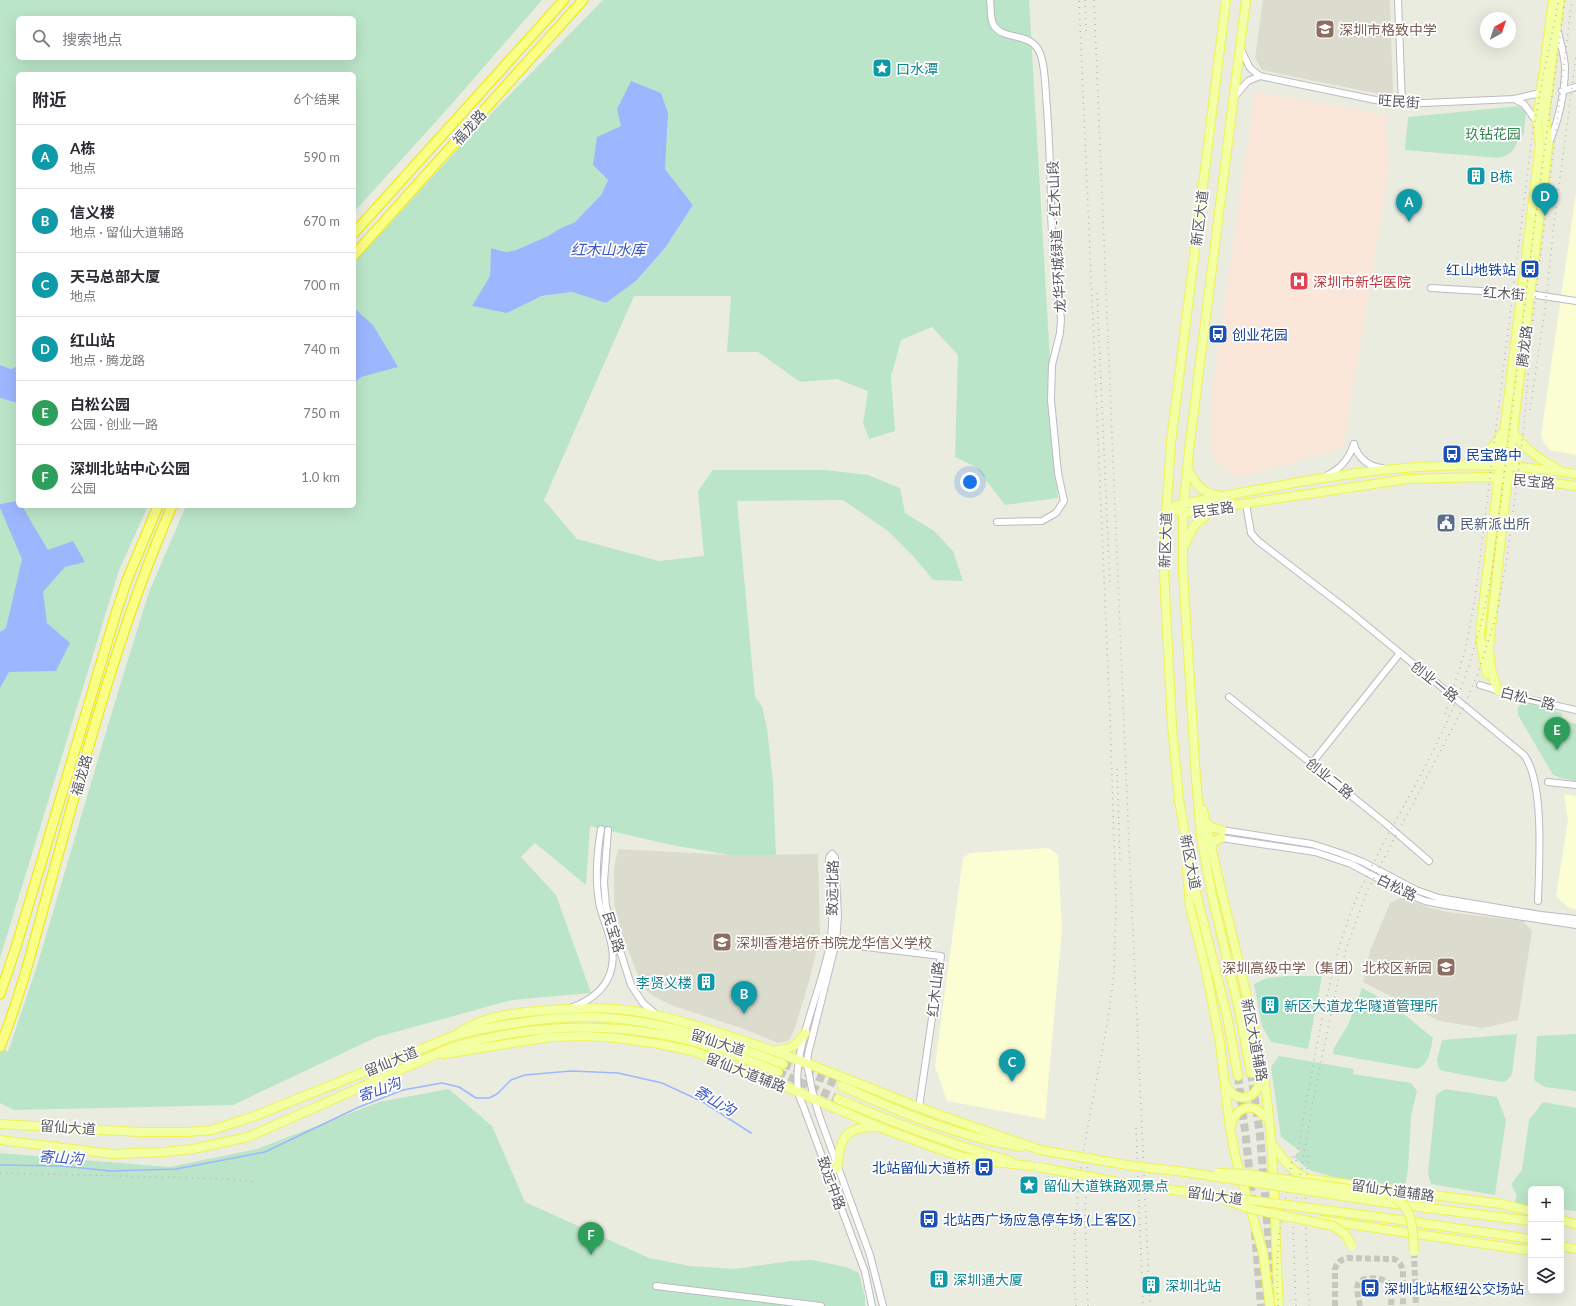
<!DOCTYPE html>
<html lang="zh">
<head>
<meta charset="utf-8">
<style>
  body { margin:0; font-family:Lato,"Noto Sans SC",sans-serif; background:#f7f7f7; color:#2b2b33 }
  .controls { position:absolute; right:12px; bottom:12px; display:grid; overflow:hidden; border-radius:6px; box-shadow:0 4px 16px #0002 }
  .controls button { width:36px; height:36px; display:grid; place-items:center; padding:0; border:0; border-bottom:1px solid #e1e1e2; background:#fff; color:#2b2b33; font:20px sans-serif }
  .compass { position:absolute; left:1480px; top:12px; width:36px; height:36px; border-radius:50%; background:#fff; box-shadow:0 4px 16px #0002; rotate:40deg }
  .you { position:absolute; left:970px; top:482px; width:14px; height:14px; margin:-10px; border:3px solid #fff; border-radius:50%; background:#1a73e8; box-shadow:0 0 0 6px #1a73e833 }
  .badge { display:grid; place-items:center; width:26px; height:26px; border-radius:50%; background:#ea580c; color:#fff; font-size:13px; font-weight:700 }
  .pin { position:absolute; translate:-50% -33px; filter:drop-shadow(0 1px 2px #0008) }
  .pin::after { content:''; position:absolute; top:21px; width:14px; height:12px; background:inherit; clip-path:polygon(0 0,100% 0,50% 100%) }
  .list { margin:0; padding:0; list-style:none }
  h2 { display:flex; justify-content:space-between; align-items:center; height:52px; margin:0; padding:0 16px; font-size:17px }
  h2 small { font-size:13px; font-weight:400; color:#7c7c81 }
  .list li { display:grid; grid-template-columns:26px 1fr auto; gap:12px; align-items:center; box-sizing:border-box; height:64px; padding:0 16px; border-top:1px solid #e1e1e2 }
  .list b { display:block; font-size:15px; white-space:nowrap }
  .list p { margin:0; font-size:13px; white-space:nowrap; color:#7c7c81 }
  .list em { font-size:13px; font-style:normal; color:#7c7c81 }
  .icon { flex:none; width:22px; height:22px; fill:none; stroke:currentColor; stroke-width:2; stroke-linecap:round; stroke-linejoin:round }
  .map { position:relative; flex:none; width:1576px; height:1306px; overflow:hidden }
  .search { position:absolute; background:#fff; box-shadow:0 4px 16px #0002; left:16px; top:16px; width:340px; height:44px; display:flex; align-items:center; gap:10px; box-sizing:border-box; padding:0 14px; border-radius:6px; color:#7c7c81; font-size:15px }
  .panel { position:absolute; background:#fff; box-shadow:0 4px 16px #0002; left:16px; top:72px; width:340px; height:436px; border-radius:6px }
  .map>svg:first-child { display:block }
</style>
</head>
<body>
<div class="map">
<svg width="1576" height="1306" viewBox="0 0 1576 1306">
  <rect width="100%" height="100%" fill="#ebece0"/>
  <g fill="#fbfed3">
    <polygon points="1576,193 1576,455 1550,450 1544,443 1541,436"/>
    <polygon points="1564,794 1576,796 1576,909 1569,908 1556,896 1568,820"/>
    <polygon points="1049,848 1058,855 1062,929 1045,1119 947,1101 935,1066 963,858 970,853"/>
  </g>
  <g fill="#dbdcce">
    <polygon points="1263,0 1390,0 1393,94 1389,96 1262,70 1255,58"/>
    <polygon points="618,849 730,855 818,854 820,937 809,981 797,1022 791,1037 789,1040 785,1042 778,1043 744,1029 671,1005 653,996 647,991 641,983 622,934 614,903 614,868"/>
    <polygon points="1402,897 1427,907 1447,912 1523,921 1532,931 1518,1020 1483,1028 1439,1021 1363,982 1370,951 1390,903"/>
  </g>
  <polygon fill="#fbe7da" points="1255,92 1345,107 1385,116 1389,170 1343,448 1238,478 1212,457 1212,392"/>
  <g fill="#bbe5c8" fill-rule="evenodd">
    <path d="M0,0H542L450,106L354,212V74H18V366L11,369L0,365ZM18,18H354V58H18Z"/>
    <path d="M603,0H1029L1058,498L1005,505L976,467L955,457L958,355L932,327L901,340L891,377L895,431L869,439L863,423L868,391L837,379L800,382L758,352H727L731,296H634L544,500L577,539L659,561L704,556L698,491L713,470H825L868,475L900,488L905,513L934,531L953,551L963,581L933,580L914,557L888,531L843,500L737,501L755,697L762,706L767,728L773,782L776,855H730L671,845L590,826L586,885L535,843L521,857L556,895L591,993L512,1000L377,1037L233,1105L14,1110L0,1103V1047L8,1052L38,963L114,705L149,592L186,506H354V263L477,128ZM621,126L665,169L693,205L665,248L636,281L606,303L572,292L543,296L507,312L472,306L490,276L491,248L506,252L516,250L548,236L559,229L575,222L601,195L608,180L593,165Z"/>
    <path d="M1519,106L1526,112L1524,133L1520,139H1518C1515,150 1509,156 1498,158L1405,150L1408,117Z"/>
    <polygon points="0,398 17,403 18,406 18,506 148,506 119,570 0,958"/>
    <polygon points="1524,702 1562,713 1561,720 1576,724 1576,781 1561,778 1553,775 1518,715 1518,707"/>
    <polygon points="1287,976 1322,976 1308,1049 1271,1042 1262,1026 1254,984 1267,978"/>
    <path d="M1362,988L1393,1005L1433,1038C1430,1050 1430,1064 1417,1069L1333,1054L1334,1048L1349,1023Z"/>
    <polygon points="1517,1034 1512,1074 1506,1081 1502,1082 1443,1071 1439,1069 1437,1060 1442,1040"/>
    <polygon points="1576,1034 1576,1091 1544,1087 1534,1080 1537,1036"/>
    <polygon points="1279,1056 1354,1069 1353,1074 1411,1083 1417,1091 1411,1116 1408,1168 1405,1188 1338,1178 1312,1171 1304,1166 1294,1157 1300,1151 1281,1137 1271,1067"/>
    <polygon points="449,1089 492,1126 525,1202 649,1258 690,1266 735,1269 790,1261 812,1260 846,1267 859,1273 865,1297 865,1306 0,1306 0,1153 169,1167 257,1149 379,1102"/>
    <polygon points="1445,1089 1497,1097 1506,1120 1495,1195 1431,1184 1428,1173 1436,1095"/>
    <polygon points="1543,1102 1576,1108 1576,1211 1561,1209 1561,1189 1531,1189 1531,1208 1516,1204 1515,1200 1517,1196 1511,1184 1522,1170 1529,1120"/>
  </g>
  <g fill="#9db7ff">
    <polygon points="631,81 661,93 668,113 665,169 693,205 665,248 636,281 606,303 572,292 542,296 507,313 472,306 490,276 491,248 506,252 516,250 548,236 559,229 575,222 601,195 608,180 593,165 597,137 621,126 617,109"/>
    <polygon points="354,308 373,325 398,367 361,377 354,383"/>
    <polygon points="0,365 11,369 18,366 18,406 17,403 0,398"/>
    <polygon points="18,501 18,506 22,506 48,550 73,541 85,562 65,567 43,592 47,623 70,643 56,671 9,672 0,688 0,632 6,628 22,559 0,508 0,504"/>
  </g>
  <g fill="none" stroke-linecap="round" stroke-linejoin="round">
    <polyline stroke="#9db7ff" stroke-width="1.5" points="0,1165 62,1166 111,1171 176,1169 265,1152 359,1107 403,1090 442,1083 459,1087 476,1098 489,1098 497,1094 511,1080 525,1075 571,1071 618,1073 662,1083 703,1102 751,1133"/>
    <g stroke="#c6c8c0" stroke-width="6" stroke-dasharray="6 3" stroke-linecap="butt">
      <polyline points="1414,1252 1416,1306"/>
      <path d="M1335,1306V1269C1337,1262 1341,1260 1347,1258L1394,1259C1399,1262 1401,1264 1403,1270V1306"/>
      <path d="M1360,1306C1359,1300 1356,1290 1358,1284C1360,1276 1385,1277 1389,1284C1393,1289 1391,1300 1391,1306"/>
    </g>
    <g stroke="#c6c8c0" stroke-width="8" stroke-dasharray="8 4" stroke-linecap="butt">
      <polyline points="783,1064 842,1086"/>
      <polyline points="778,1072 838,1099"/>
      <polyline points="1251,1073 1260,1135 1274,1306"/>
      <polyline points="1238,1076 1246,1138 1253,1207"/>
      <polyline points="1255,1232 1261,1306"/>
    </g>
    <g stroke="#bbbbc2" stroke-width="8">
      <g id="minor">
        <path d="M990,0C991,7 990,17 993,24C1003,43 1033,29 1041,56C1046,72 1045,90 1047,107C1049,141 1051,173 1051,207C1051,244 1057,282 1061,319L1060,333L1052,365L1051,400L1058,473L1064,501L1056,513L1042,521L997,522"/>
        <polyline points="1398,0 1402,104"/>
        <polyline points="1241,50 1250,68 1260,76 1390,103 1402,104 1514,99 1540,93"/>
        <polyline points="1562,91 1576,87"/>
        <polyline points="1235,96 1248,81 1260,76"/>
        <polyline points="1514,99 1524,104 1537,122"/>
        <path d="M1548,145C1558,124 1565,92 1565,68C1565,56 1560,43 1558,31"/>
        <polyline points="1431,288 1530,294 1576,301"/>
        <path d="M1354,444C1358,458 1368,466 1382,468"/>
        <path d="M1328,475C1342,468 1349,458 1354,444"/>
        <path d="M1246,504L1251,533L1258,541L1349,611L1524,755C1545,783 1539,865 1538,901"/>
        <polyline points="1480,685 1522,698 1576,710"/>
        <polyline points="1229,697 1385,823 1429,861"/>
        <polyline points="1312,763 1400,653"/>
        <polyline points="1548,782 1576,785"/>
        <polyline points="608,830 604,882 606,906 631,985 643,1003 656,1014"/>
        <polyline points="1222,830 1312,844 1340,853 1363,862 1416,890 1439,898 1541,915 1576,919"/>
        <polyline points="1221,838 1315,852 1351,864 1405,893 1425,901 1445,905 1576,925"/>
        <polyline points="832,854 835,857 838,916 836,942 808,1054 807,1064 812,1090 819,1115 870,1255 883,1306"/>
        <path d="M832,854L829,858C831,884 834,911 831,937C825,985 792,1045 798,1091C799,1097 802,1103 804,1108L865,1272L872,1306"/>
        <polyline points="833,943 941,956 919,1107"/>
        <polyline points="1241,971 1261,971"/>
        <path d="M573,1007C606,994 620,970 609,935C606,924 601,914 599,902C595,879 597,853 601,829"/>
        <polyline points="656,1286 821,1306"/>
      </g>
    </g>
    <g stroke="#f0f252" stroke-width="10">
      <g id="major">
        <polyline points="1226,0 1171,442 1165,532 1164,573 1172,725 1179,800 1193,881 1227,1016 1238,1076"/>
        <polyline points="1246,0 1189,450 1183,513 1183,572 1196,778 1201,836 1212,895 1240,1014 1251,1073"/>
        <path d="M1513,432C1527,452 1540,459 1561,471"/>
        <path d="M1467,463C1483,458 1494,449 1501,434"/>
        <path d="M1188,469C1194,482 1202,494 1218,495"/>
        <path d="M1166,508C1199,500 1233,494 1267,488C1371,468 1471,456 1576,474"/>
        <polyline points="1167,508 1183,513 1407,479 1484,477 1538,481 1576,486"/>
        <polyline points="1185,544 1194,526 1213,509"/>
        <polyline points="1487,674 1482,651 1480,633 1502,449 1540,145 1537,122 1553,0"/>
        <path d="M1499,691C1491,677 1490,663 1489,647L1511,448L1547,156L1548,145L1545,114L1560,0"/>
        <path d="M1203,810C1221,898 1247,985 1263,1073C1276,1150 1274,1229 1279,1306"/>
        <polyline points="1205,821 1211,827 1222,830"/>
        <polyline points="1211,848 1213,842 1221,838"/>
        <polyline points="1187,868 1190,907 1206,970 1220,1043 1230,1129 1237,1163 1263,1252 1270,1306"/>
        <path d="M459,1033C484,1016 509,1014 538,1011C563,1009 588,1007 614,1009C647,1011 678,1020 710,1030C776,1050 840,1076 905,1102C949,1119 995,1134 1040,1150"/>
        <path d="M777,1050C791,1050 798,1044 805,1033"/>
        <polyline points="444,1054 550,1037 586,1036 617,1038 659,1044 693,1051 782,1085 879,1127 933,1147 963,1157 985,1161 1031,1166"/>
        <path d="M1226,1085C1231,1096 1243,1102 1253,1094C1258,1090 1260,1083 1262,1077"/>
        <path d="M842,1086C899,1112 959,1137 1021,1147"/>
        <path d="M838,1099C895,1123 951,1145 1011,1161"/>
        <path d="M0,1124L139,1132H188L212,1130L255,1116L456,1035C503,1024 561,1014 610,1018C670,1023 727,1043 783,1064"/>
        <path d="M1231,1126C1233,1115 1242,1104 1256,1109C1260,1111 1264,1116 1268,1119"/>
        <path d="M0,1140L112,1154L164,1152L193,1149L248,1137L452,1047C521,1027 587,1022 659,1034C698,1040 741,1057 778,1072"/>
        <path d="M1270,1142C1284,1158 1289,1172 1310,1179L1502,1204L1531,1211"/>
        <path d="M837,1168C841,1140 842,1127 875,1127"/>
        <polyline points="1388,1203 1531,1221"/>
        <polyline points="1386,1218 1531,1239"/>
        <polyline points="1321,1220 1526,1250 1531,1247"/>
        <polyline points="1561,1220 1575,1224"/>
        <polyline points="1561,1246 1576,1249"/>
      </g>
    </g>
    <g stroke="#ece800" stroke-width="11">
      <g id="highway">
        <polyline points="354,233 564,0"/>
        <polyline points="354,255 583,0"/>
        <polyline points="0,994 16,947 116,613 127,580 158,506"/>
        <path d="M0,1047C22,992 36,934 52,877C87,752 120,625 172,506"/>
      </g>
    </g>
    <use href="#minor" stroke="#fff" stroke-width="6"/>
    <use href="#major" stroke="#f2ffa2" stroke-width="8"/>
    <use href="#highway" stroke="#f9fe85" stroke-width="9"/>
    <g stroke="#b5b6b6" stroke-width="1.5" stroke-dasharray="1 5" stroke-linecap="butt">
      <polyline points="1085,0 1086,31"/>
      <polyline points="1094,0 1129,845 1150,1306"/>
      <polyline points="1097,293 1110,585"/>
      <polyline points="1530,410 1545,309 1554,224 1576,56"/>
      <polyline points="1445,714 1465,651 1475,599 1532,137 1543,77 1559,0"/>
      <polyline points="1117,769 1120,861"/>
      <polyline points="1136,1128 1143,1306"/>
      <polyline points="1308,1156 1305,1209 1309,1306"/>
      <path d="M1296,1161C1304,1115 1312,1069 1321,1024C1330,982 1339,941 1355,902C1381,841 1418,786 1445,726C1471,670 1486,612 1495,551L1535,221L1565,0"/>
      <polyline points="0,1173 232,1179 253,1182"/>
      <path d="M1076,1306C1073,1268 1074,1231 1078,1193C1085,1127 1102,1063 1111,997L1114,973L1116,903L1110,716L1079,0"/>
      <polyline points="1088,1306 1085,1213 1088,1160"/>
      <polyline points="1278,1306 1277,1272 1279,1235 1293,1155"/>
      <polyline points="1296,1306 1293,1228 1295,1205 1316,1085 1339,976 1347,946 1367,891 1465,704 1478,673 1497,613 1507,558 1523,435 1534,308 1572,0"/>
    </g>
    <g stroke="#f0f252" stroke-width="10" stroke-linecap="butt">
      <g id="major-bridge">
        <polyline points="1040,1150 1133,1166 1185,1172 1388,1203"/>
        <polyline points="1038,1167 1134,1185 1386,1218"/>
        <path d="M1218,1173L1247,1174L1389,1195C1414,1206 1413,1228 1414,1252"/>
        <polyline points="1225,1200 1251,1209 1333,1226 1345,1234 1352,1246"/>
      </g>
    </g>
    <use href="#major-bridge" stroke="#f2ffa2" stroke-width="8"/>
  </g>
  <defs>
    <g id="school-square" transform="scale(1)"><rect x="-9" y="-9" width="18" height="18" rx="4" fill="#8d6e63" stroke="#fff"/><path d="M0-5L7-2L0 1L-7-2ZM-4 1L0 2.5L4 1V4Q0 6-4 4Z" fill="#fff"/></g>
    <g id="sight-square" transform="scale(1)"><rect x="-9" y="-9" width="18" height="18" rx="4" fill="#0f9aa8" stroke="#fff"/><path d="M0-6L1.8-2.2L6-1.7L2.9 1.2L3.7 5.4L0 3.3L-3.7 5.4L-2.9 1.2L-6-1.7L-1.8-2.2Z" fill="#fff"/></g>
    <g id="building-square" transform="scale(1)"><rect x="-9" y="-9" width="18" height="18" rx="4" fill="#0f9aa8" stroke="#fff"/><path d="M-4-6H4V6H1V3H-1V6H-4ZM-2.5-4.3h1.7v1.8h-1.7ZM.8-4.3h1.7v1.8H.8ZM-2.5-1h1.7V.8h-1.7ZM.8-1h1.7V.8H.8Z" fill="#fff"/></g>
    <g id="bus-square" transform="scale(1)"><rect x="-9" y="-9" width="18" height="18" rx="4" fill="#1a4fb4" stroke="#fff"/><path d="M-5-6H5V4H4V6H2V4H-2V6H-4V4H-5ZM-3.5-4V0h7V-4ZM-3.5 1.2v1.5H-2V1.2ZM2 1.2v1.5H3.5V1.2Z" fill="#fff"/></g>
    <g id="hospital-square" transform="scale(1)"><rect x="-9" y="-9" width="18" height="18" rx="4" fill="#e0444e" stroke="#fff"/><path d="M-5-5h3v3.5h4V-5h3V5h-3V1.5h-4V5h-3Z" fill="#fff"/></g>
    <g id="civic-square" transform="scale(1)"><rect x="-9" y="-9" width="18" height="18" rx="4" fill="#5c6f8a" stroke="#fff"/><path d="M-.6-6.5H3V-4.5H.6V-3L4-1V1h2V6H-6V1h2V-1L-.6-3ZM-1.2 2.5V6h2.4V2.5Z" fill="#fff"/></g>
  </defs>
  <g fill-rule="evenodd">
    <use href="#school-square" x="1325" y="29"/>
    <use href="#sight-square" x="882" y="68"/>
    <use href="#building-square" x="1476" y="176"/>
    <use href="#bus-square" x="1530" y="269"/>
    <use href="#hospital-square" x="1299" y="281"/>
    <use href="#bus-square" x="1218" y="334"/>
    <use href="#bus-square" x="1452" y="454"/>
    <use href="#civic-square" x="1446" y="523"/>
    <use href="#school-square" x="722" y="942"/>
    <use href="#school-square" x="1446" y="967"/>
    <use href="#building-square" x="706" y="982"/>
    <use href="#building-square" x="1270" y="1005"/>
    <use href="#bus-square" x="984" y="1167"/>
    <use href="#sight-square" x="1029" y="1185"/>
    <use href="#bus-square" x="929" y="1219"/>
    <use href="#building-square" x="939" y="1279"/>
    <use href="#building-square" x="1151" y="1285"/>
    <use href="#bus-square" x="1370" y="1288"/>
  </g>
  <g text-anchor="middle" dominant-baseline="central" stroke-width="3.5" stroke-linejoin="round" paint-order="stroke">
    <g font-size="14" fill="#785e54" stroke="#fff" text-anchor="start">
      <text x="1339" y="29">深圳市格致中学</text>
      <text x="736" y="942">深圳香港培侨书院龙华信义学校</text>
      <text x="1432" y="967" text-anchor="end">深圳高级中学（集团）北校区新园</text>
    </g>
    <g font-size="14" fill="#0d838f" stroke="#fff" text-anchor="start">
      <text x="896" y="68">口水潭</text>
      <text x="1490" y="176">B栋</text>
      <text x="692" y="982" text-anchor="end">李贤义楼</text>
      <text x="1284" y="1005">新区大道龙华隧道管理所</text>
      <text x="1043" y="1185">留仙大道铁路观景点</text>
      <text x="953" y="1279">深圳通大厦</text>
      <text x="1165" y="1285">深圳北站</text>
    </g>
    <g font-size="14" fill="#595a61" stroke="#fff">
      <text transform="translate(1399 101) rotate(4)">旺民街</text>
      <text transform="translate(469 127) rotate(-48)">福龙路</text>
      <text transform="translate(1199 218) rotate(-83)">新区大道</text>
      <text transform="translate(1056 237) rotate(-93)">龙华环城绿道 - 红木山段</text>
      <text transform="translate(1504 293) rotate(4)">红木街</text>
      <text transform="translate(1524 346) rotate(-83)">腾龙路</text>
      <text transform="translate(1534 481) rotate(6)">民宝路</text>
      <text transform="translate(1213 509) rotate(-8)">民宝路</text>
      <text transform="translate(1165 540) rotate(-88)">新区大道</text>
      <text transform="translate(1435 681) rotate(39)">创业一路</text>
      <text transform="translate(1528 698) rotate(14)">白松一路</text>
      <text transform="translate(81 775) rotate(-74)">福龙路</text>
      <text transform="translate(1330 778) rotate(39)">创业二路</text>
      <text transform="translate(1191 862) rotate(79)">新区大道</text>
      <text transform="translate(1397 887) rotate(26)">白松路</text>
      <text transform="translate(832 888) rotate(-89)">致远北路</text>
      <text transform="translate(614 932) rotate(73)">民宝路</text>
      <text transform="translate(935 989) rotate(-84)">红木山路</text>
      <text transform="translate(1255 1040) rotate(79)">新区大道辅路</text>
      <text transform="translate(718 1042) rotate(18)">留仙大道</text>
      <text transform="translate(391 1061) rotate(-22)">留仙大道</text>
      <text transform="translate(746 1072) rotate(21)">留仙大道辅路</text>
      <text transform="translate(68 1127) rotate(4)">留仙大道</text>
      <text transform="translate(832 1183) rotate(70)">致远中路</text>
      <text transform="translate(1393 1190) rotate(8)">留仙大道辅路</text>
      <text transform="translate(1215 1195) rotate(8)">留仙大道</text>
    </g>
    <g font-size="14" fill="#348550" stroke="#fff">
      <text x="1493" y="133">玖钻花园</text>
    </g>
    <g font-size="14" fill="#164399" stroke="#fff" text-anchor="start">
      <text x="1516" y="269" text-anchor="end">红山地铁站</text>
      <text x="1232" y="334">创业花园</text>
      <text x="1466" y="454">民宝路中</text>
      <text x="970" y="1167" text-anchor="end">北站留仙大道桥</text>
      <text x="943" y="1219">北站西广场应急停车场 (上客区)</text>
      <text x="1384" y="1288">深圳北站枢纽公交场站</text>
    </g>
    <g font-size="14" fill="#be3a42" stroke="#fff" text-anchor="start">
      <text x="1313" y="281">深圳市新华医院</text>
    </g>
    <g font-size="14" fill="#4e5e75" stroke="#fff" text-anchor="start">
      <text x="1460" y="523">民新派出所</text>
    </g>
    <g font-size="15" font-style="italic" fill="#3f58c3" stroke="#fff">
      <text x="608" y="249">红木山水库</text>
      <text transform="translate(379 1089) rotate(-20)">寄山沟</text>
      <text transform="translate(715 1100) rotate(30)">寄山沟</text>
      <text transform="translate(61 1157) rotate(3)">寄山沟</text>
    </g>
  </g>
</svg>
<div class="controls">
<button>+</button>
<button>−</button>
<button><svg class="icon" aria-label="layers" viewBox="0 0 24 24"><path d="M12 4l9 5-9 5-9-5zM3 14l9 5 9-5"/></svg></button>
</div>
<svg class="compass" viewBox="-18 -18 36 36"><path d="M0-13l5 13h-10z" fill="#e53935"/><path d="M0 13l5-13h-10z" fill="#7c7c81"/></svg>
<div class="you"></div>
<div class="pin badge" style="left:1409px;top:222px;background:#0f9aa8">A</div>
<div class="pin badge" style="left:744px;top:1014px;background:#0f9aa8">B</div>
<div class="pin badge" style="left:1012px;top:1082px;background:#0f9aa8">C</div>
<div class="pin badge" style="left:1545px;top:216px;background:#0f9aa8">D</div>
<div class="pin badge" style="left:1557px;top:750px;background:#2e9e5b">E</div>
<div class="pin badge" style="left:591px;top:1255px;background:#2e9e5b">F</div>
<div class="search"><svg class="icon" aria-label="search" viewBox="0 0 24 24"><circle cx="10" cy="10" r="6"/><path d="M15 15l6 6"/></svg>搜索地点</div>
<section class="panel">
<h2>附近<small>6个结果</small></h2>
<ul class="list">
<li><span class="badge" style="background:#0f9aa8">A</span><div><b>A栋</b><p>地点</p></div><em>590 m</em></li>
<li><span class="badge" style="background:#0f9aa8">B</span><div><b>信义楼</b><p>地点 · 留仙大道辅路</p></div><em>670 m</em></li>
<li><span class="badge" style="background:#0f9aa8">C</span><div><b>天马总部大厦</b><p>地点</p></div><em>700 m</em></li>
<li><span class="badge" style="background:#0f9aa8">D</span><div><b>红山站</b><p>地点 · 腾龙路</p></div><em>740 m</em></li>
<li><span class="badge" style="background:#2e9e5b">E</span><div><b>白松公园</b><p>公园 · 创业一路</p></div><em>750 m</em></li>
<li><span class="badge" style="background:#2e9e5b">F</span><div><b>深圳北站中心公园</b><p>公园</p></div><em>1.0 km</em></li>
</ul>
</section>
</div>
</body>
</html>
